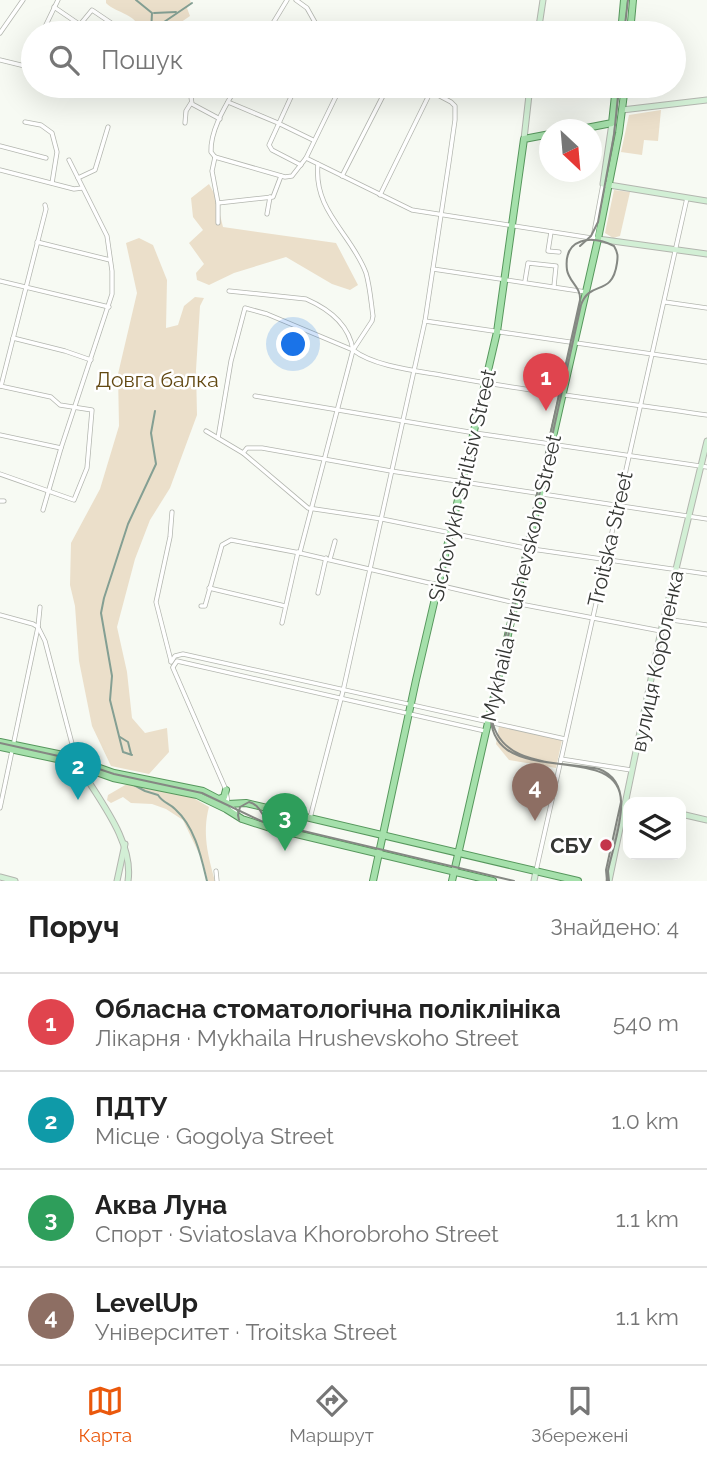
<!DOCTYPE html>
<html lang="uk">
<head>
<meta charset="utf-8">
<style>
  body { margin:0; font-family:Raleway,sans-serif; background:#f2f2f2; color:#222 }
  .controls { position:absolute; right:21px; bottom:21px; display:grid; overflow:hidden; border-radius:14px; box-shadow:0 7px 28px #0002 }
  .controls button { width:63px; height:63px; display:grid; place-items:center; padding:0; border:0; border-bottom:2px solid #e0e0e0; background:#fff; color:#222; font:35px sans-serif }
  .compass { position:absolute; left:539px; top:119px; width:63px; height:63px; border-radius:50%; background:#fff; box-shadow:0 7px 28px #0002; rotate:154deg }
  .you { position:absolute; left:294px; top:345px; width:24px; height:24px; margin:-18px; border:5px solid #fff; border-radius:50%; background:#1a73e8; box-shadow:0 0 0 10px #1a73e833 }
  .badge { display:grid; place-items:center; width:46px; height:46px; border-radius:50%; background:#ea580c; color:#fff; font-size:23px; font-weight:700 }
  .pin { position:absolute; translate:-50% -58px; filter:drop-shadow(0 2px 4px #0008) }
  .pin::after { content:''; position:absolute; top:37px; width:24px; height:21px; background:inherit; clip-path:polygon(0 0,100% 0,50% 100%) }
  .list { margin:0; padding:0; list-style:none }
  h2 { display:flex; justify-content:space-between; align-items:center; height:91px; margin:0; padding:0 28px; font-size:30px }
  h2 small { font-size:23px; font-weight:400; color:#767676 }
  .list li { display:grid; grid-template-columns:46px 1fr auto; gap:21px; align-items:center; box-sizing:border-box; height:98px; padding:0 28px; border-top:2px solid #e0e0e0 }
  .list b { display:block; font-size:26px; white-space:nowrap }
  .list p { margin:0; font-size:23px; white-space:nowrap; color:#767676 }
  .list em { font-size:23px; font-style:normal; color:#767676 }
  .icon { flex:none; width:38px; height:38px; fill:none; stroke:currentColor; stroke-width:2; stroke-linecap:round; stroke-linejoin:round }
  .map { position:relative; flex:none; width:707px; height:881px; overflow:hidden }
  .search { position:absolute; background:#fff; box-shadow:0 7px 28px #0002; left:21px; right:21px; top:21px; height:77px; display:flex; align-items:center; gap:18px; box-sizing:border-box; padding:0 24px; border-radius:38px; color:#767676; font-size:26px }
  .sheet { height:483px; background:#fff }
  nav { display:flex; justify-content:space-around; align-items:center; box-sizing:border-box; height:98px; border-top:2px solid #e0e0e0; background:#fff; font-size:19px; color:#767676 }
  nav a { display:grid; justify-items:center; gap:4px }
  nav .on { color:#ea580c }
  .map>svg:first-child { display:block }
</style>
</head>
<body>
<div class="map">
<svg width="707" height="881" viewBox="0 0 707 881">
  <rect width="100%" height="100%" fill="#f7faf3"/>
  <g fill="#ebdfca">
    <path d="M106,0H190L191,3L187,8L190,16L174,27L169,33H139C140,14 117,14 106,3Z"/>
    <polygon points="661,110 658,141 644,140 642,155 621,152 629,115"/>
    <polygon points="209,184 215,195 223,227 336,243 358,285 350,290 332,284 286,257 234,273 209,285 197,280 196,273 204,264 189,243 203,230 193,217 191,198"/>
    <polygon points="614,190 630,192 620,236 613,238 605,233"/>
    <polygon points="139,238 153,245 167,280 166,328 178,325 184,306 195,297 204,298 200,306 196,370 197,415 170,488 150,520 135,559 117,627 127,672 132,718 145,733 167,728 169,752 149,774 111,766 92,726 79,661 75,606 70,585 71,543 100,489 119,426 118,374 137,293 126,243"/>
    <polygon points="499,726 562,740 556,768 509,760 496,744"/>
    <path d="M127,784L190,796L209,807C202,833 208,856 215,881H208L203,862L183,820L166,809L152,804L131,803L123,797L111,803L107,800L108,795Z"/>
  </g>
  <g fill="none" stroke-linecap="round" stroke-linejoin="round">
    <g stroke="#849f93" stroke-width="2">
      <polyline points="136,0 152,13 151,33"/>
      <polyline points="154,13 176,12"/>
      <polyline points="156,33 164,22 192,3"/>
      <polyline points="136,91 137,86"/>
      <polyline points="120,737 128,742 131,754"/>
      <polyline points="132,755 123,752 110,700 112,676 101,613 104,598 128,524 156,464 151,433 155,411"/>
      <path d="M132,784L145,791L158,795C163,803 169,803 175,809C195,827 201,856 207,881"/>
    </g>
    <g stroke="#b3b6af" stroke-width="5">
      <g id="street">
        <polyline points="296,0 307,8 321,33"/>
        <polyline points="54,7 92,33"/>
        <polyline points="0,33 23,0"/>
        <polyline points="42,33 58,0"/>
        <polyline points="73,33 92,10 126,33"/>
        <polyline points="267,33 287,0"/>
        <polyline points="0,60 33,68"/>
        <polyline points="31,67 33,59"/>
        <polyline points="196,86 191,97 192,104 220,119"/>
        <polyline points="296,86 269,145 272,150 301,165"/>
        <polyline points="228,102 278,123 313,140"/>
        <polyline points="25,122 41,125 52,133 57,152 52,183"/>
        <polyline points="185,123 186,111 191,103"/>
        <polyline points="0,146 46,158"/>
        <polyline points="215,157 285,177 292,176 306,158 341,86"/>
        <polyline points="215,157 212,171 218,203 273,197 281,176"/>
        <path d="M215,157L211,152C210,130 226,105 237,86"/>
        <polyline points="306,158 412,210 598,239"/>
        <polyline points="0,170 74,189 82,188"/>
        <polyline points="342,176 388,86"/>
        <polyline points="78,178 95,170 108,127"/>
        <polyline points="380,195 431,91"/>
        <polyline points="218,204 218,223"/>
        <polyline points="267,214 270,197"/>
        <polyline points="551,232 548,251 559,252"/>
        <polyline points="593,238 603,184"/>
        <polyline points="37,242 110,260"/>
        <polyline points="433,269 586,292"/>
        <polyline points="0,281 109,307"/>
        <polyline points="525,281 528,263 556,266 554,286"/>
        <path d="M229,291L306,299C329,309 349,324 353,350C375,367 419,371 446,376C532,392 620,402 707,415"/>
        <polyline points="665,302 707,308"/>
        <polyline points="425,321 707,362"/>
        <polyline points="13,338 65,351 91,360"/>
        <polyline points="0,386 51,397 60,405 92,410 87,468 74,500 0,474"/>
        <polyline points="1,386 46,209 45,205"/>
        <polyline points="255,396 475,433 707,467"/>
        <polyline points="206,431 243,453 308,508 382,519 525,548 707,574"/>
        <polyline points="0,435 61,448"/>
        <polyline points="218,438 231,361 245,308 267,314 353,350"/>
        <polyline points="243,453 247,448 262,448 391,471 707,519"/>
        <polyline points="0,501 4,501"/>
        <polyline points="43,510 61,448 112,294 112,271 107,236 69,160"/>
        <path d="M300,552L353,350L372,321L373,316C371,302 370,287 366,273C351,233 313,211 318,164"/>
        <polyline points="330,559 335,541"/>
        <polyline points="209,588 285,606"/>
        <polyline points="318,593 326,558"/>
        <polyline points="201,606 205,606 222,545 231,540 300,553 520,604 661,631"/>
        <polyline points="0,615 33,624 38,627"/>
        <polyline points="665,619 707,625"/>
        <polyline points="282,623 298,552"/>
        <polyline points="39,629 45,641 76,759"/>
        <polyline points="171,661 156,602 170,537 172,512"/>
        <polyline points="171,662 175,656 183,654 565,739"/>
        <polyline points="173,667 177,661 485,731"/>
        <polyline points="173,668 226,790 228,804 234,809 236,814"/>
        <polyline points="561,759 631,770"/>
        <polyline points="0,808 38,627 40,607"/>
        <polyline points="310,818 343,691 425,321 449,162 455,120 455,106 451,102 421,86"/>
        <polyline points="216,871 217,881"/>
        <polyline points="536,871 687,198"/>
      </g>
    </g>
    <g stroke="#b3b6af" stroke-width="7">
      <g id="secondary">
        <polyline points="538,33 543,0"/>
        <polyline points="622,110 707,100"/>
        <polyline points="612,123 603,184 707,201"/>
        <polyline points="524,139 530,86"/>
        <polyline points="598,239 707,254"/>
        <path d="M79,766C98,799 134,841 128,881"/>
        <polyline points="681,814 707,820"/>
        <polyline points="0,877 15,881"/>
        <polyline points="117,881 125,844"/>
        <polyline points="534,881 536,871"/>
        <polyline points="609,881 661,631 707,441"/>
      </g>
    </g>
    <g stroke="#57975d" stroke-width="8">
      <g id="primary">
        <polyline points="621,33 624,0"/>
        <polyline points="630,33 633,0"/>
        <polyline points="576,130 612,123 616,86"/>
        <polyline points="0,742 63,755 114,773 203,791 228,804 246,803 578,881"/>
        <polyline points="0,747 62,760 113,778 197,795 226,809 242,819 267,827 493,881"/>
        <polyline points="219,799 224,797 226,790"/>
        <polyline points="373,881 416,680 497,332 524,139 550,134"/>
        <polyline points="452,881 598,239 619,133 625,86"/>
      </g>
    </g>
    <use href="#street" stroke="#fff" stroke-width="3.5"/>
    <use href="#secondary" stroke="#d2efd5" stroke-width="5"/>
    <use href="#primary" stroke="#a5e0ab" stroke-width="6"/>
    <g stroke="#858883" stroke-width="2">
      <polyline points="624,33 628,0"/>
      <polyline points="580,246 591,236 598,222 614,135 619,86"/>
      <polyline points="0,743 63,757 114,774 202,793 261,821 514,881"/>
      <path d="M239,820L238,815L240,807L249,802C261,805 261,817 271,823"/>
      <path d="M607,881L606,870L621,802C620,732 469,803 493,692L580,300C581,287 569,282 567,270C563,237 592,235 614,246C618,253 618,256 617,263C612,298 590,279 581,305L491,714C497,768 559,761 599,769C639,784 614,840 608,871L609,881"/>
    </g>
  </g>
  <circle fill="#c6364c" stroke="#fff" stroke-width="2.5" cx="606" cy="845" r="7"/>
  <g text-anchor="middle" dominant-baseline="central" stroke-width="5" stroke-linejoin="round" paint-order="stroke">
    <g font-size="21" fill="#624812" stroke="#fff">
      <text x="157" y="379">Довга балка</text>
    </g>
    <g font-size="21" fill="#353734" stroke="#fff">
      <text transform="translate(462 485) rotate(-77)">Sichovykh Striltsiv Street</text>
      <text transform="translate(610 539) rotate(-77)">Troitska Street</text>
      <text transform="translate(521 578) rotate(-77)">Mykhaila Hrushevskoho Street</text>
      <text transform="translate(657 661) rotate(-78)">вулиця Короленка</text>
    </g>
    <g font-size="21" font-weight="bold" fill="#353734" stroke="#fff" text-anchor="end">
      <text x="592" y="845">СБУ</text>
    </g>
  </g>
</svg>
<div class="controls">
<button><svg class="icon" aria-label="layers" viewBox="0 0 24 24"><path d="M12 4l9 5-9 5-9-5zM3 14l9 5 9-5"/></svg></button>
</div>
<svg class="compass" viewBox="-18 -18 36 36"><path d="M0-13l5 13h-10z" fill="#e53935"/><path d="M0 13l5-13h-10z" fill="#767676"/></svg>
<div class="you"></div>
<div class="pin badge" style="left:546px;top:411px;background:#e0444e">1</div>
<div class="pin badge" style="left:78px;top:800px;background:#0f9aa8">2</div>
<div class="pin badge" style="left:285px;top:851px;background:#2e9e5b">3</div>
<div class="pin badge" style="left:535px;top:821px;background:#8d6e63">4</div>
<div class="search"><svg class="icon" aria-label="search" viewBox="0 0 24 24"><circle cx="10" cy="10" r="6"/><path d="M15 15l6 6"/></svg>Пошук</div>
</div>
<section class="sheet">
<h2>Поруч<small>Знайдено: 4</small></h2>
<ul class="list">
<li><span class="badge" style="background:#e0444e">1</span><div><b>Обласна стоматологічна поліклініка</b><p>Лікарня · Mykhaila Hrushevskoho Street</p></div><em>540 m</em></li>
<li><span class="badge" style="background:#0f9aa8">2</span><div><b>ПДТУ</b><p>Місце · Gogolya Street</p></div><em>1.0 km</em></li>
<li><span class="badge" style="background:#2e9e5b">3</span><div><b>Аква Луна</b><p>Спорт · Sviatoslava Khorobroho Street</p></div><em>1.1 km</em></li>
<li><span class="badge" style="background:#8d6e63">4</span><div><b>LevelUp</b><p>Університет · Troitska Street</p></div><em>1.1 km</em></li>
</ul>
</section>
<nav>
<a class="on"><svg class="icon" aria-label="map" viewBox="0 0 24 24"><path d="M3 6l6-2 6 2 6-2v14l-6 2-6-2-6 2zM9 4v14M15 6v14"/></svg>Карта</a>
<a><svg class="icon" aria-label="directions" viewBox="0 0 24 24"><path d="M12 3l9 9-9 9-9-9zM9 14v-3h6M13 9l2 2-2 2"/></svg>Маршрут</a>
<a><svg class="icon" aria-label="saved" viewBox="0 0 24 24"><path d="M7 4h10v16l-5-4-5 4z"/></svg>Збережені</a>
</nav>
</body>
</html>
